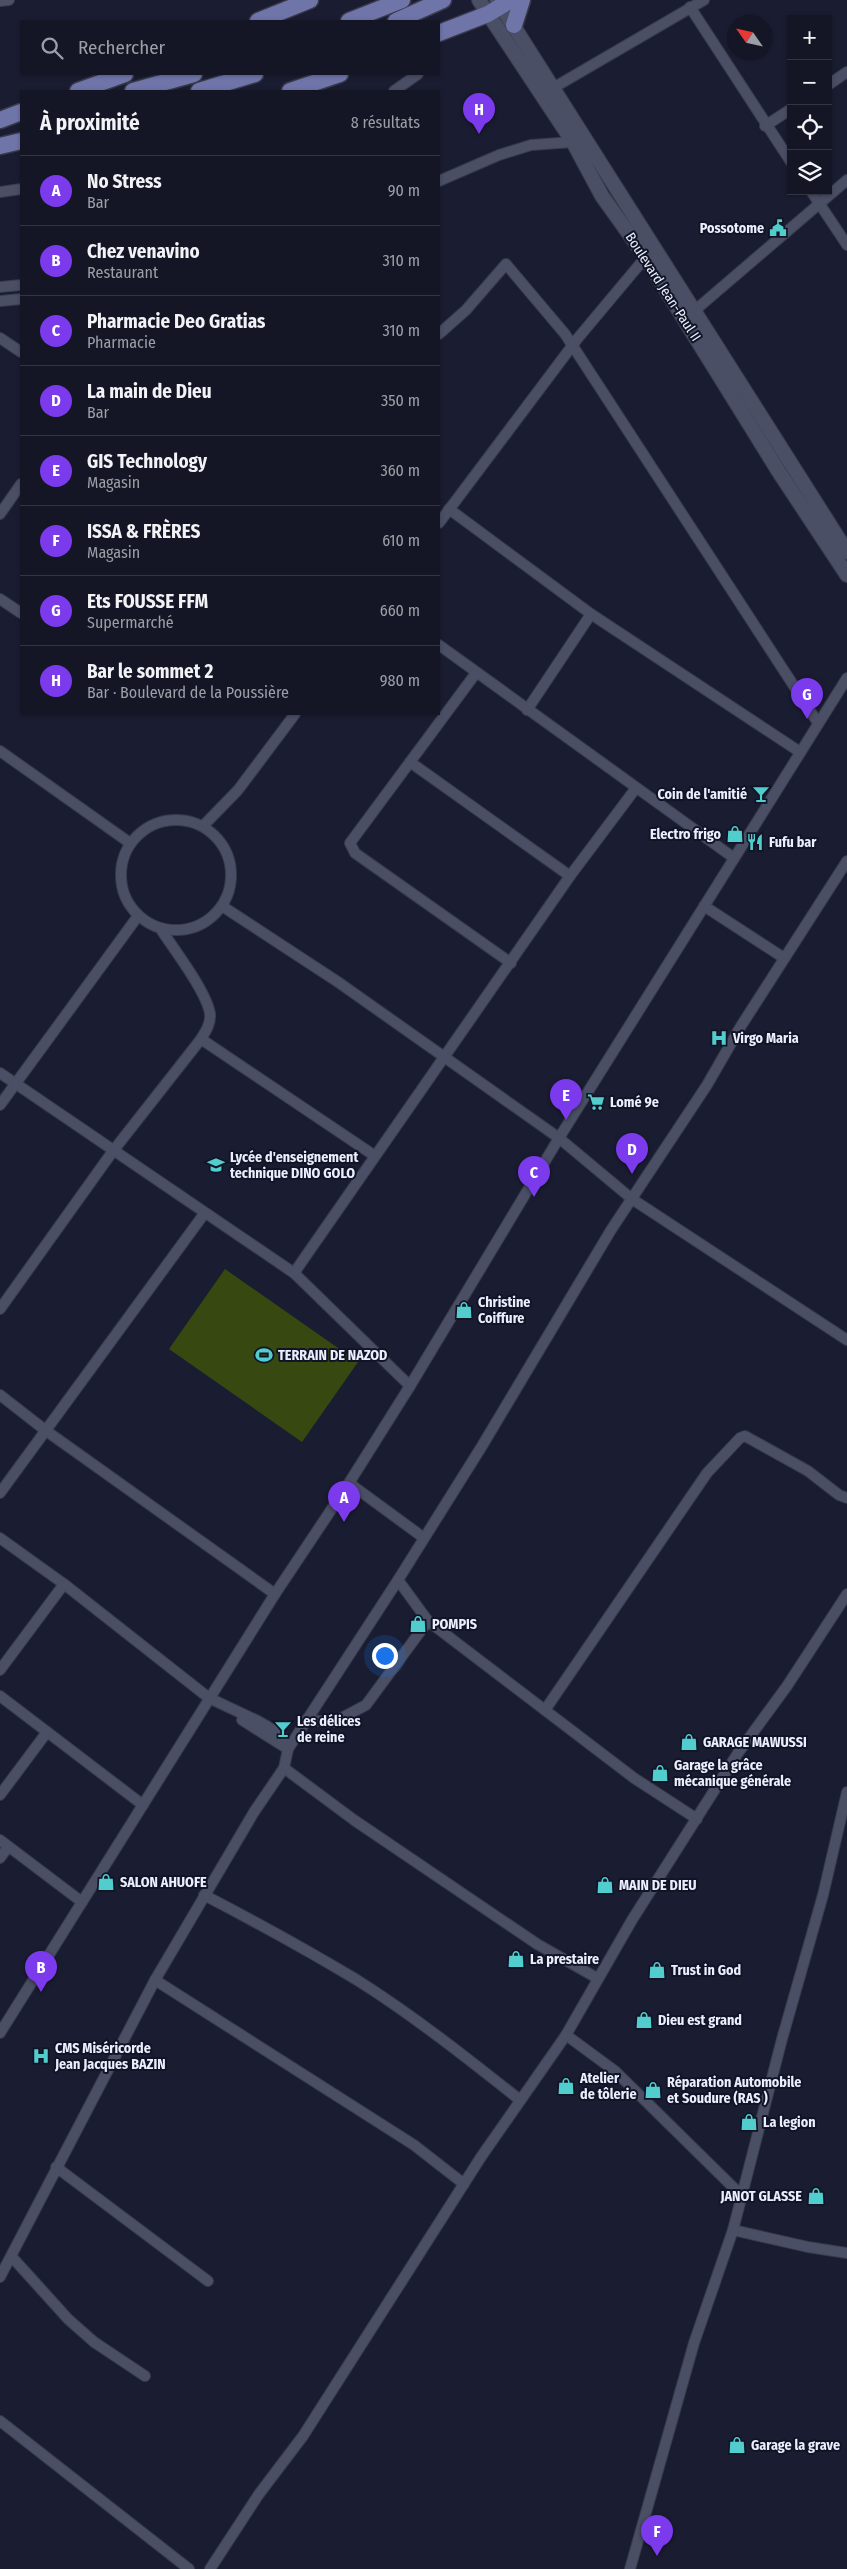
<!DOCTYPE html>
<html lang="fr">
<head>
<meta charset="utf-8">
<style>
  body { margin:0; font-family:"Fira Sans Condensed",sans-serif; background:#212332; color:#f1f3f6 }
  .controls { position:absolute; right:15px; top:15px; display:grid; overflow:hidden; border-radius:0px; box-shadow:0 1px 4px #0004 }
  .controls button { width:45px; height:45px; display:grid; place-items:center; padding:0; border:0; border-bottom:1px solid #333542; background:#141625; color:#f1f3f6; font:25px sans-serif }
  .compass { position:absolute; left:727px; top:15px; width:45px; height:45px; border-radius:50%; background:#141625; box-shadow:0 1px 4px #0004; rotate:304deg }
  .you { position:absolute; left:384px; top:1655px; width:18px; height:18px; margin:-12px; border:4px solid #fff; border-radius:50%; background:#1a73e8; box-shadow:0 0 0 8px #1a73e833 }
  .badge { display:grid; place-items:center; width:32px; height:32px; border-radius:50%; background:#7c3aed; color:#fff; font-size:16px; font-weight:700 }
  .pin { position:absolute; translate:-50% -41px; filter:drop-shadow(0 1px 2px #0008) }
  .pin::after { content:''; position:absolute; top:26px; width:18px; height:15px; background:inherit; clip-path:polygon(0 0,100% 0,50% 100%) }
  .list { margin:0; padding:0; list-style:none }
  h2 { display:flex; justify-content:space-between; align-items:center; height:65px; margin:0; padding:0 20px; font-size:21px }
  h2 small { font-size:16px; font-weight:400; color:#9d9fa7 }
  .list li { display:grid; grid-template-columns:32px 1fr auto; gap:15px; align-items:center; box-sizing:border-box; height:70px; padding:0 20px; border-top:1px solid #333542 }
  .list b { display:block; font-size:19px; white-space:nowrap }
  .list p { margin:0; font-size:16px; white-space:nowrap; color:#9d9fa7 }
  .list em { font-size:16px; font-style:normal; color:#9d9fa7 }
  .icon { flex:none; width:28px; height:28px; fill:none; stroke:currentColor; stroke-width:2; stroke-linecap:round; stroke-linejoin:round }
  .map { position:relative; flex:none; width:847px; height:2569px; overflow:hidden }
  .search { position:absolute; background:#141625; box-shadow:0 1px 4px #0004; left:20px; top:20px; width:420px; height:55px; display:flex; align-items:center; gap:12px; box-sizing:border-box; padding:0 18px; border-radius:0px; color:#9d9fa7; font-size:19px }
  .panel { position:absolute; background:#141625; box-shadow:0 1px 4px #0004; left:20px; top:90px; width:420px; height:625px; border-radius:0px }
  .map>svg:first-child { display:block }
</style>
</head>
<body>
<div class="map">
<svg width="847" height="2569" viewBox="0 0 847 2569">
  <rect width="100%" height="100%" fill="#1a1d31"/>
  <polygon fill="#374911" points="225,1269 358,1362 302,1442 169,1349"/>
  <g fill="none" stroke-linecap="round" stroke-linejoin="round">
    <g stroke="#383a4a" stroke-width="12">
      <g id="street">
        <polyline points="0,1 9,0"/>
        <polyline points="690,7 791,162"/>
        <polyline points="828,85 847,72"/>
        <polyline points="553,88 704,0"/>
        <polyline points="394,91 418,74"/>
        <polyline points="765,126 791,109"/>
        <polyline points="439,181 499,155 531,145 573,142"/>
        <polyline points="811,191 847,245"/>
        <polyline points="0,192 21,189"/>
        <polyline points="0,287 21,285"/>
        <polyline points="0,301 21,299"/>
        <polyline points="693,312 847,180"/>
        <polyline points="439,334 466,310 506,264 565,334 818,723"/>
        <polyline points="0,338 21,352"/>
        <polyline points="449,509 591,614 800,752"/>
        <polyline points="0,514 21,484"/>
        <polyline points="439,523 578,338 650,252"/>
        <polyline points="0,599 21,613"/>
        <polyline points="439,645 734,858"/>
        <polyline points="476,673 350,843 355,853 511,963"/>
        <polyline points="527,710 591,614"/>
        <polyline points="0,751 130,843"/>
        <polyline points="410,762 570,876"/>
        <circle cx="176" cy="875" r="55"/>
        <polyline points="203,826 238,790 295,714"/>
        <polyline points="222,906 338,982 559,1138 632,1199 847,1340"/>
        <polyline points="704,906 784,958"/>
        <path d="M160,928C173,948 207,992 210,1014C211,1023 206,1031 201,1039"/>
        <polyline points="0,1073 294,1273 410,1386"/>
        <polyline points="0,1105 138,916"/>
        <polyline points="294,1273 570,876 636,788"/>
        <polyline points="0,1309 113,1151 201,1039 375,1156"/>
        <polyline points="0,1395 45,1430 275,1594"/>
        <polyline points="349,1483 424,1538"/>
        <polyline points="0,1493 204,1214"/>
        <polyline points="0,1538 64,1584 209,1698 258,1721 277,1732 290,1745"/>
        <polyline points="398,1580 428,1621 634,1778 697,1819"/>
        <polyline points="0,1670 64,1584"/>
        <polyline points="0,1696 143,1805"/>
        <polyline points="545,1710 707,1473 740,1438 745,1436 808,1471 839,1495 847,1498"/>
        <polyline points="242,1720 288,1749"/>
        <polyline points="306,1720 334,1722 366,1705 428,1621"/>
        <polyline points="284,1768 354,1820 537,1944 597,1978"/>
        <polyline points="0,1795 47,1732"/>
        <polyline points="0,1840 82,1902"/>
        <polyline points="0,1858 8,1847"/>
        <path d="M204,1895C256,1922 307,1950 357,1980C414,2016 467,2058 520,2100"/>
        <polyline points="155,1980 414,2145 464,2184"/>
        <polyline points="0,2033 275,1594 349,1483 410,1386 559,1138 847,678"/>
        <polyline points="566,2035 615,2071 741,2195"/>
        <polyline points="56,2167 208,2281"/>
        <polyline points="733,2230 808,2247 847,2253"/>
        <polyline points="12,2257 68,2319 94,2342 145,2376"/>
        <polyline points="0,2277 155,1980 254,1812 284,1768 288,1749 398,1580 482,1446 611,1230 707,1085 741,1026 847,861"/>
        <polyline points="0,2421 189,2569"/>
        <polyline points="210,2569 259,2494 303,2436 481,2157 566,2035 632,1920 738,1753 787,1686 847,1594"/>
        <polyline points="630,2569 694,2343 733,2230 782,2039 823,1895 847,1792"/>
      </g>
    </g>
    <g stroke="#383a4a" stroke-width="16">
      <g id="secondary">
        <polyline points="479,0 573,142 602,196 645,256 779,472 847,575"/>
        <polyline points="497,0 847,552"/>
      </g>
    </g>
    <g stroke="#383a4a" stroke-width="19">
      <g id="primary">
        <polyline points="258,21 310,0"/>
        <polyline points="349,21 402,0"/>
        <polyline points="396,21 443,0"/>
        <polyline points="514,25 522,0"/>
        <polyline points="439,33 488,14 511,0"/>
        <polyline points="78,91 125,74"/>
        <polyline points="133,91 194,74"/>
        <polyline points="199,91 255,74"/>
        <polyline points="290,91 340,74"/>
        <polyline points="0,120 21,112"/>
        <polyline points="0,146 21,141"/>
      </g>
    </g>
    <use href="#street" stroke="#4a4f65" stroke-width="10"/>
    <use href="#secondary" stroke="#4a4f65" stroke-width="14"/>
    <use href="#primary" stroke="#6f75a9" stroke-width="16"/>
  </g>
  <defs>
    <g id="civic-bare" transform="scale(1.35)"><path d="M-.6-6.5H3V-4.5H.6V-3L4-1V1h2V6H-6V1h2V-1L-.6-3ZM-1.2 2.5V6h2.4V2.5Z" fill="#52cdcd" stroke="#111427" stroke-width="2.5" paint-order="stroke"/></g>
    <g id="bar-bare" transform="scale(1.35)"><path d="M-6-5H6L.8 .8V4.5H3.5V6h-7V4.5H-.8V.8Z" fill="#52cdcd" stroke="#111427" stroke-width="2.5" paint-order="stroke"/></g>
    <g id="shop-bare" transform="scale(1.35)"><path d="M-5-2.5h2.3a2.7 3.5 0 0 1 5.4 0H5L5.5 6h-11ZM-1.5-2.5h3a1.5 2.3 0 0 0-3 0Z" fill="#52cdcd" stroke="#111427" stroke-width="2.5" paint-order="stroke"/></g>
    <g id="restaurant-bare" transform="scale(1.35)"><path d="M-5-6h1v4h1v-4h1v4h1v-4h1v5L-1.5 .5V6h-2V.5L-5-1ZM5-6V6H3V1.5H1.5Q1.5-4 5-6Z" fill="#52cdcd" stroke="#111427" stroke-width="2.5" paint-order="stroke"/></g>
    <g id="hospital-bare" transform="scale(1.35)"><path d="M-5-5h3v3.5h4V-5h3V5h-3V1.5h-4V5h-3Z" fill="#52cdcd" stroke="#111427" stroke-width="2.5" paint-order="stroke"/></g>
    <g id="supermarket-bare" transform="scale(1.35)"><path d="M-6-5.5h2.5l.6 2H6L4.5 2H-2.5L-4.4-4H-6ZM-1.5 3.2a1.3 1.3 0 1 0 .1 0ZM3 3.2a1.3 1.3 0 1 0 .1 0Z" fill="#52cdcd" stroke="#111427" stroke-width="2.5" paint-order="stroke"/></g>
    <g id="school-bare" transform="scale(1.35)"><path d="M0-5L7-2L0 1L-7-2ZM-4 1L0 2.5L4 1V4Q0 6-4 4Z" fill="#52cdcd" stroke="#111427" stroke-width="2.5" paint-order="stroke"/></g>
    <g id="stadium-bare" transform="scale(1.35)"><path d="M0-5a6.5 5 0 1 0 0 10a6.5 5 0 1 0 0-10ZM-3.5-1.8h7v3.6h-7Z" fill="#52cdcd" stroke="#111427" stroke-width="2.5" paint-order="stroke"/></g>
  </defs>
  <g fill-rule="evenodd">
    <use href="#civic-bare" x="778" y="228"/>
    <use href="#bar-bare" x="761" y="794"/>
    <use href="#shop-bare" x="735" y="834"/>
    <use href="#restaurant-bare" x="755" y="842"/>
    <use href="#hospital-bare" x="719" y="1038"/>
    <use href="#supermarket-bare" x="596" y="1102"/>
    <use href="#school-bare" x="216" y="1165"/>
    <use href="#shop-bare" x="464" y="1310"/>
    <use href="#stadium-bare" x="264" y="1355"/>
    <use href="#shop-bare" x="418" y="1624"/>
    <use href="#bar-bare" x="283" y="1729"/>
    <use href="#shop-bare" x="689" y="1742"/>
    <use href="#shop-bare" x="660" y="1773"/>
    <use href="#shop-bare" x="106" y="1882"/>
    <use href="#shop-bare" x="605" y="1885"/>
    <use href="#shop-bare" x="516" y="1959"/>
    <use href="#shop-bare" x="657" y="1970"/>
    <use href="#shop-bare" x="644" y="2020"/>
    <use href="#hospital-bare" x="41" y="2056"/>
    <use href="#shop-bare" x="566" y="2086"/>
    <use href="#shop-bare" x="653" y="2090"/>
    <use href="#shop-bare" x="749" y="2122"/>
    <use href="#shop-bare" x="816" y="2196"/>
    <use href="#shop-bare" x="737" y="2445"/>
  </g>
  <g text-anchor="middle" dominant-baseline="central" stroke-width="4" stroke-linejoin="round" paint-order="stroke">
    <g font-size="14" font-weight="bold" fill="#ebeefc" stroke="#111427" text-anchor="start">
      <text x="764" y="228" text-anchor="end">Possotome</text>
      <text x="747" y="794" text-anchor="end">Coin de l'amitié</text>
      <text x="721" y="834" text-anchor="end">Electro frigo</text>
      <text x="769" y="842">Fufu bar</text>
      <text x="733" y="1038">Virgo Maria</text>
      <text x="610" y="1102">Lomé 9e</text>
      <text x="230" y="1157">Lycée d'enseignement<tspan x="230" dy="16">technique DINO GOLO</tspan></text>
      <text x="478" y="1302">Christine<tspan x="478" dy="16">Coiffure</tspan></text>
      <text x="278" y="1355">TERRAIN DE NAZOD</text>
      <text x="432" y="1624">POMPIS</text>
      <text x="297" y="1721">Les délices<tspan x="297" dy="16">de reine</tspan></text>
      <text x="703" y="1742">GARAGE MAWUSSI</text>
      <text x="674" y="1765">Garage la grâce<tspan x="674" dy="16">mécanique générale</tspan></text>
      <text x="120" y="1882">SALON AHUOFE</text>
      <text x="619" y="1885">MAIN DE DIEU</text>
      <text x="530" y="1959">La prestaire</text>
      <text x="671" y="1970">Trust in God</text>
      <text x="658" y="2020">Dieu est grand</text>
      <text x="55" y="2048">CMS Miséricorde<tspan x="55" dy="16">Jean Jacques BAZIN</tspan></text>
      <text x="580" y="2078">Atelier<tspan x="580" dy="16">de tôlerie</tspan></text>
      <text x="667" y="2082">Réparation Automobile<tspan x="667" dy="16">et Soudure (RAS )</tspan></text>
      <text x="763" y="2122">La legion</text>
      <text x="802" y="2196" text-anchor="end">JANOT GLASSE</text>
      <text x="751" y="2445">Garage la grave</text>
    </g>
    <g font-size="14" fill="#ebeefc" stroke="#111427">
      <text transform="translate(663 287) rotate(57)">Boulevard Jean-Paul II</text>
    </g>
  </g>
</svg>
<div class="controls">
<button>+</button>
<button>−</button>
<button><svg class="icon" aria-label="locate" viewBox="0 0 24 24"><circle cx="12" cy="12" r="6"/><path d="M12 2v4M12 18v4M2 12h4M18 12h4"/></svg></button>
<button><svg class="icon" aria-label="layers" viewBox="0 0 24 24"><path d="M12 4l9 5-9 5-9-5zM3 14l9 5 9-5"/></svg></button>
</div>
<svg class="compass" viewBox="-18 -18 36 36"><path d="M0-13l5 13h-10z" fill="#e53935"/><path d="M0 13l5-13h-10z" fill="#9d9fa7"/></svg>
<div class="you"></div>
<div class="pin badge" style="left:344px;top:1522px">A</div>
<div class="pin badge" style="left:41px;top:1992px">B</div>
<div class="pin badge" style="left:534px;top:1197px">C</div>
<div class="pin badge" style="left:632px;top:1174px">D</div>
<div class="pin badge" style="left:566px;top:1120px">E</div>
<div class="pin badge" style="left:657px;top:2556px">F</div>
<div class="pin badge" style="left:807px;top:719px">G</div>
<div class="pin badge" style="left:479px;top:134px">H</div>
<div class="search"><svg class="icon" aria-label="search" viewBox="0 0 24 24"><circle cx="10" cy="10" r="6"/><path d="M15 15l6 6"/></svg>Rechercher</div>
<section class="panel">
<h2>À proximité<small>8 résultats</small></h2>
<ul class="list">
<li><span class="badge">A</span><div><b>No Stress</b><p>Bar</p></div><em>90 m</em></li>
<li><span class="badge">B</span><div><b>Chez venavino</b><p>Restaurant</p></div><em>310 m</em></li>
<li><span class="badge">C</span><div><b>Pharmacie Deo Gratias</b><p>Pharmacie</p></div><em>310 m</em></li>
<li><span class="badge">D</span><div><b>La main de Dieu</b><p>Bar</p></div><em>350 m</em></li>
<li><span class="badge">E</span><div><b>GIS Technology</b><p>Magasin</p></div><em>360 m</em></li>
<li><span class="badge">F</span><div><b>ISSA &amp; FRÈRES</b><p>Magasin</p></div><em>610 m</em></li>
<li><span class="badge">G</span><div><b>Ets FOUSSE FFM</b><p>Supermarché</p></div><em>660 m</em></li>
<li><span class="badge">H</span><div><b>Bar le sommet 2</b><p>Bar · Boulevard de la Poussière</p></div><em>980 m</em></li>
</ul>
</section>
</div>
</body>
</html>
